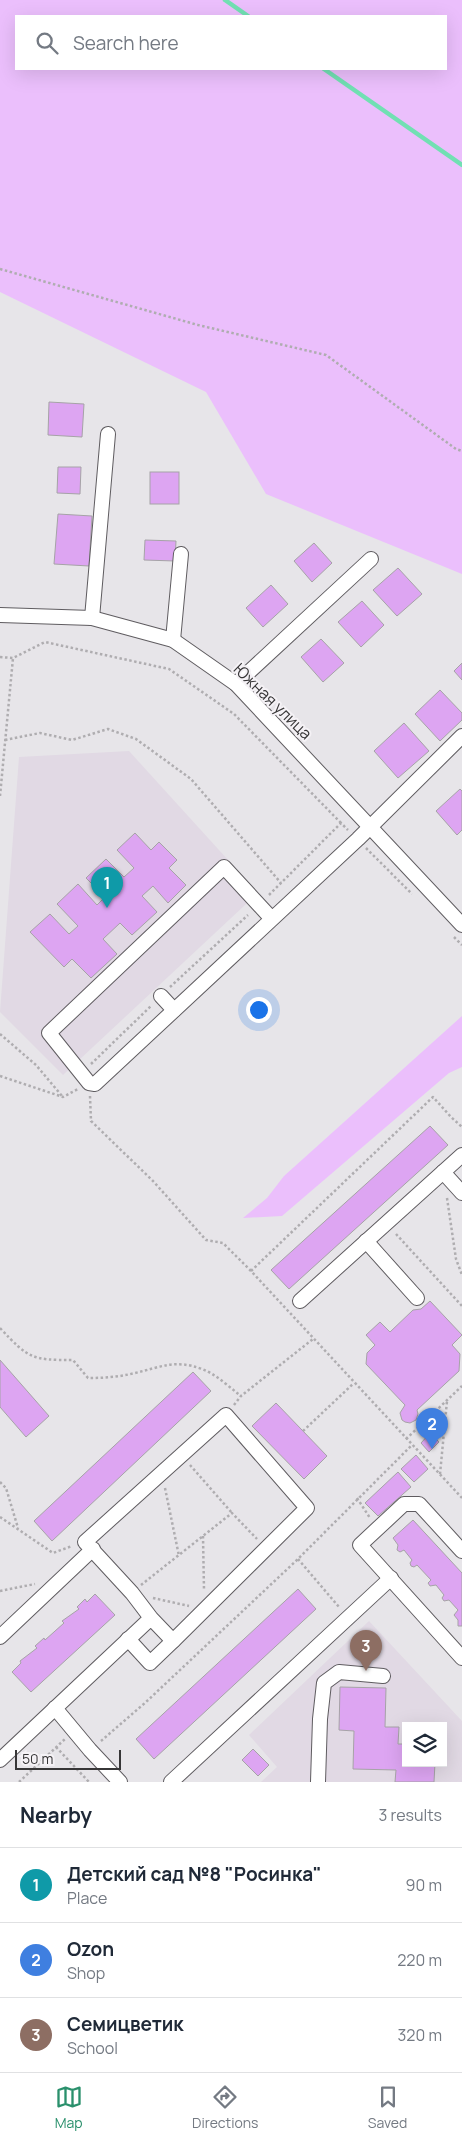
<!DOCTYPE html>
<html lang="en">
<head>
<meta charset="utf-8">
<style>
  body { margin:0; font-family:Manrope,sans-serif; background:#f2f2f3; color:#1f2937 }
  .controls { position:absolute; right:15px; bottom:15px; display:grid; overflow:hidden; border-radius:0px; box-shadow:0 5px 20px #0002 }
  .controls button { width:45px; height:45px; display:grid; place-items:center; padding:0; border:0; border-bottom:1px solid #e0e1e3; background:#fff; color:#1f2937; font:25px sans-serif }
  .scale { position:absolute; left:15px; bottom:12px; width:106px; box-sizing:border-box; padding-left:5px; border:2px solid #373637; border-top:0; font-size:14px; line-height:18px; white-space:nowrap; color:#373637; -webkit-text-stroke:4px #f5f2f6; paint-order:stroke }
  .you { position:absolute; left:258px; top:1009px; width:18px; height:18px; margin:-12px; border:4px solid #fff; border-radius:50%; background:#1a73e8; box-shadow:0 0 0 8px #1a73e833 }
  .badge { display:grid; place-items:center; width:32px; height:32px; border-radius:50%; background:#2a906c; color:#fff; font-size:16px; font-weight:700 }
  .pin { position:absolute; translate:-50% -41px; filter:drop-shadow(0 1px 2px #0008) }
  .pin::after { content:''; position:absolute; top:26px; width:18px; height:15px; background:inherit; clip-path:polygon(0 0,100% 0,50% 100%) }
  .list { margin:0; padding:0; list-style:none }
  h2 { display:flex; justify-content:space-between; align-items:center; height:65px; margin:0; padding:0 20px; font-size:21px }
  h2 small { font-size:16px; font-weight:400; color:#747a83 }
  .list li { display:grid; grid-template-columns:32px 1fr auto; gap:15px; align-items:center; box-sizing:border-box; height:75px; padding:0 20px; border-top:1px solid #e0e1e3 }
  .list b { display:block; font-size:19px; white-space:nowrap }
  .list p { margin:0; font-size:16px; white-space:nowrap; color:#747a83 }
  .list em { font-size:16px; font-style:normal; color:#747a83 }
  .icon { flex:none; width:28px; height:28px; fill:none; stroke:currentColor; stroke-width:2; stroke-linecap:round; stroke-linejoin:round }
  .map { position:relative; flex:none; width:462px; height:1782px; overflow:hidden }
  .search { position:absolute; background:#fff; box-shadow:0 5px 20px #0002; left:15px; right:15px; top:15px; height:55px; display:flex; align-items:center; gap:12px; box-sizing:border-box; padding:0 18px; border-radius:0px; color:#747a83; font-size:19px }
  .sheet { height:290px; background:#fff }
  nav { display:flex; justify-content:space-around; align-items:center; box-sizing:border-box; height:70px; border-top:1px solid #e0e1e3; background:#fff; font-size:14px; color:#747a83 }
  nav a { display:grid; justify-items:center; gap:2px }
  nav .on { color:#2a906c }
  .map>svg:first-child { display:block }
</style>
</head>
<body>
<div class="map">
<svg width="462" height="1782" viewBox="0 0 462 1782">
  <rect width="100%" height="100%" fill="#e7e5e9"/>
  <g fill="#e1d9e4" fill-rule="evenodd">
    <polygon points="129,751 258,893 63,1075 0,1012 19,757"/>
    <path d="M369,1621L462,1721V1782H261L277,1767L249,1735ZM406,1726H443V1763H406Z"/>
  </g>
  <g fill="#ebbffc" fill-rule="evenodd">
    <path d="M0,0H462V574L266,494L206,392L0,292ZM16,16H446V69H16Z"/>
    <polygon points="462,1016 462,1067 449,1073 282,1216 243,1218 267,1198 284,1176"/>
  </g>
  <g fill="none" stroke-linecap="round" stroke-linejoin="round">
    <g stroke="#71e0b3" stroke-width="4.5">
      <polyline points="225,0 248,16"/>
      <polyline points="324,69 462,165"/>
    </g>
  </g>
  <g fill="#dda5f2" stroke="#a6a3a7">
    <polygon points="49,402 84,404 82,437 48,435"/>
    <polygon points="58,467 81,467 80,494 57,493"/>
    <rect x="150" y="472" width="29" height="32"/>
    <polygon points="58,514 92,516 89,566 54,564"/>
    <polygon points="145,540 176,541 175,561 144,560"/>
    <polygon points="314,543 332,563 312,582 294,561"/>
    <polygon points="398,568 422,594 397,616 373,590"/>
    <polygon points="271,585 288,604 263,627 246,608"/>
    <polygon points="362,601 384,625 361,647 338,622"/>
    <polygon points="321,639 344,663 323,682 301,657"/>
    <polygon points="462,663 462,680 454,671"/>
    <polygon points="440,690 462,713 462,720 440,741 415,714"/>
    <polygon points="404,723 429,751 398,778 374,751"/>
    <polygon points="460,789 462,791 462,830 457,835 436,811"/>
    <polygon points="135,833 151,850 159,842 177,860 169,868 186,885 168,903 153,886 142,896 157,912 132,935 120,923 103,939 117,954 91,978 72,959 64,967 30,932 50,914 69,934 78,926 57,904 78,884 97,905 105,897 86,878 106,859 124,877 134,868 117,850"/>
    <polygon points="430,1126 448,1145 289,1289 271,1270"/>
    <polygon points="430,1301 462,1335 452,1345 460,1354 459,1371 417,1410 418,1414 416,1420 410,1423 405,1422 402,1420 400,1413 405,1405 366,1364 367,1353 375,1345 366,1335 380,1322 390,1332 413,1310 421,1309"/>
    <polygon points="0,1360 49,1416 26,1437 0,1407"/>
    <polygon points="193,1372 211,1391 52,1541 34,1521"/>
    <polygon points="276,1403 327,1456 304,1479 252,1426"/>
    <polygon points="430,1433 439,1442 429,1452 421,1443"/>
    <polygon points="416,1455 428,1469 414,1482 401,1469"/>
    <polygon points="398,1472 411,1487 378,1516 365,1503"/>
    <polygon points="413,1520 462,1573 462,1626 458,1626 458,1620 454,1615 458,1610 449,1600 444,1601 442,1598 444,1595 436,1585 430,1586 428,1583 431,1580 417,1565 414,1567 411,1566 410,1563 412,1560 404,1550 400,1552 397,1550 398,1545 393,1538"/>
    <polygon points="298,1589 316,1609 154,1759 136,1739"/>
    <polygon points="95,1594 115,1615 31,1692 12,1672 21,1663 20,1661 37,1648 35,1646 44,1638 45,1640 64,1623 62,1621 79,1609 77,1607 85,1599 87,1602"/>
    <polygon points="340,1687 386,1688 385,1727 399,1727 398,1744 406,1744 406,1763 435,1763 434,1782 395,1782 396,1770 353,1769 354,1731 339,1730"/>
    <polygon points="253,1749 269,1765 258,1776 242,1760"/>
  </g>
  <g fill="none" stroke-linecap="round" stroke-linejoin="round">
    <g stroke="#5f5c60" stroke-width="16">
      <g id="minor">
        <polyline points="0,615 92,618 173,640 236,684 462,925"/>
        <polyline points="92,618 108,434"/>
        <polyline points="173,640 181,554"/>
        <polyline points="236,684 371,559"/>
        <polyline points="272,919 224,867 49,1033 89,1083 95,1084 358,839 462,736"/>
        <polyline points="161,996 174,1010"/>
        <polyline points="443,1172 462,1193"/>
        <polyline points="366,1241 417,1298"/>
        <polyline points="300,1301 462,1155"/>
        <polyline points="462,1551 419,1504 404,1504 360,1545 462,1658"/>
        <polyline points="0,1637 93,1549"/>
        <polyline points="128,1639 150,1663 173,1641"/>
        <polyline points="55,1708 90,1750 120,1782"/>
        <polyline points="0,1760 151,1618 173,1641 307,1508 226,1415 85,1542 132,1593 151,1618"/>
        <polyline points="171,1782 391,1578"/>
        <polyline points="318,1782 320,1719 324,1683 339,1672 383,1676"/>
      </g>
    </g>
    <g stroke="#afadb0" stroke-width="2.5" stroke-dasharray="2.5 2.5" stroke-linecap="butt">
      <polyline points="0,269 198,325 326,355 456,449 462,451"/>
      <polyline points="0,657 13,658 45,642 169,669 234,714 341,823"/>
      <polyline points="5,740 40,733 72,740 108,729 136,739 191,779 281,883"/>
      <polyline points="0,796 13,658"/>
      <polyline points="366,848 412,894"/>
      <polyline points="269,895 341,823 348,830"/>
      <polyline points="454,937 462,945"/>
      <polyline points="170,987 248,915"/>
      <polyline points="0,1034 36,1065 62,1096"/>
      <polyline points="91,1064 152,1005"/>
      <polyline points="0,1076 63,1097 78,1089"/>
      <polyline points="90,1096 91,1121 153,1181 206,1240 223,1243 251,1271 462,1498"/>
      <polyline points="447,1198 456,1259 462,1275"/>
      <polyline points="396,1234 462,1306"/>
      <polyline points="251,1271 433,1097 451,1117 462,1127"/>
      <path d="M0,1328C29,1359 32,1360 73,1360L88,1378C104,1378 119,1377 135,1373C161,1367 175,1359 202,1369C216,1374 229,1387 241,1396"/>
      <polyline points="234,1405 241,1396 313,1339"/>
      <polyline points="303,1431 354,1383"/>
      <polyline points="406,1439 462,1386"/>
      <polyline points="190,1465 232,1513"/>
      <polyline points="440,1474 447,1401"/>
      <polyline points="0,1482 6,1488 18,1528"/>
      <polyline points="165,1488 179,1556"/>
      <polyline points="357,1498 370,1518"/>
      <polyline points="0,1517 53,1553 72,1546"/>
      <polyline points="203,1536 204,1590"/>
      <polyline points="298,1559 339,1607"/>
      <polyline points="141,1585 232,1513 257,1539"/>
      <polyline points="0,1591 35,1584"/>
      <polyline points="153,1598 189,1606"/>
      <polyline points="101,1741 146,1702 298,1559 412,1445"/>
      <polyline points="56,1747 89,1782"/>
      <polyline points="19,1782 65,1739"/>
    </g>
    <use href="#minor" stroke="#fff" stroke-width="14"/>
  </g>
  <g text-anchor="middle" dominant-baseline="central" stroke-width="4" stroke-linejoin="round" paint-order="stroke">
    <g font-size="16" fill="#373637" stroke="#f5f2f6">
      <text transform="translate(273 701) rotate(44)">Южная улица</text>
    </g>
  </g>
</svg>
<div class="controls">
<button><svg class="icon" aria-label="layers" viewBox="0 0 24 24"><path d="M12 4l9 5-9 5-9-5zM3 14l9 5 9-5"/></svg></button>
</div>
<div class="scale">50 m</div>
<div class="you"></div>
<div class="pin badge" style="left:107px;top:908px;background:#0f9aa8">1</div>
<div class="pin badge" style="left:432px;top:1449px;background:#3f7fe0">2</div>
<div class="pin badge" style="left:366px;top:1671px;background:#8d6e63">3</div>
<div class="search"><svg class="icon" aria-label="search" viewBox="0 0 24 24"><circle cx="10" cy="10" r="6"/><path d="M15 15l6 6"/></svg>Search here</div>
</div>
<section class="sheet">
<h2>Nearby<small>3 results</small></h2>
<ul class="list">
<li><span class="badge" style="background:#0f9aa8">1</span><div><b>Детский сад №8 &quot;Росинка&quot;</b><p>Place</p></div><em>90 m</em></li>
<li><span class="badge" style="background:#3f7fe0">2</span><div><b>Ozon</b><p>Shop</p></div><em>220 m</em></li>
<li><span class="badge" style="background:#8d6e63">3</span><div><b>Семицветик</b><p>School</p></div><em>320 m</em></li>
</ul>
</section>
<nav>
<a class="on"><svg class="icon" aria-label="map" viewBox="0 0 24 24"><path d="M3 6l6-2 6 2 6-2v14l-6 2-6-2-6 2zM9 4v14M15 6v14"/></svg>Map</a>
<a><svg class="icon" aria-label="directions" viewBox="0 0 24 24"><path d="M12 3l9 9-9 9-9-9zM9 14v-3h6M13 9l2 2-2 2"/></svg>Directions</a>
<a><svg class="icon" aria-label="saved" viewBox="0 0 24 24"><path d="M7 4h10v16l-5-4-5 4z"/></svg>Saved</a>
</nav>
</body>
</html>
